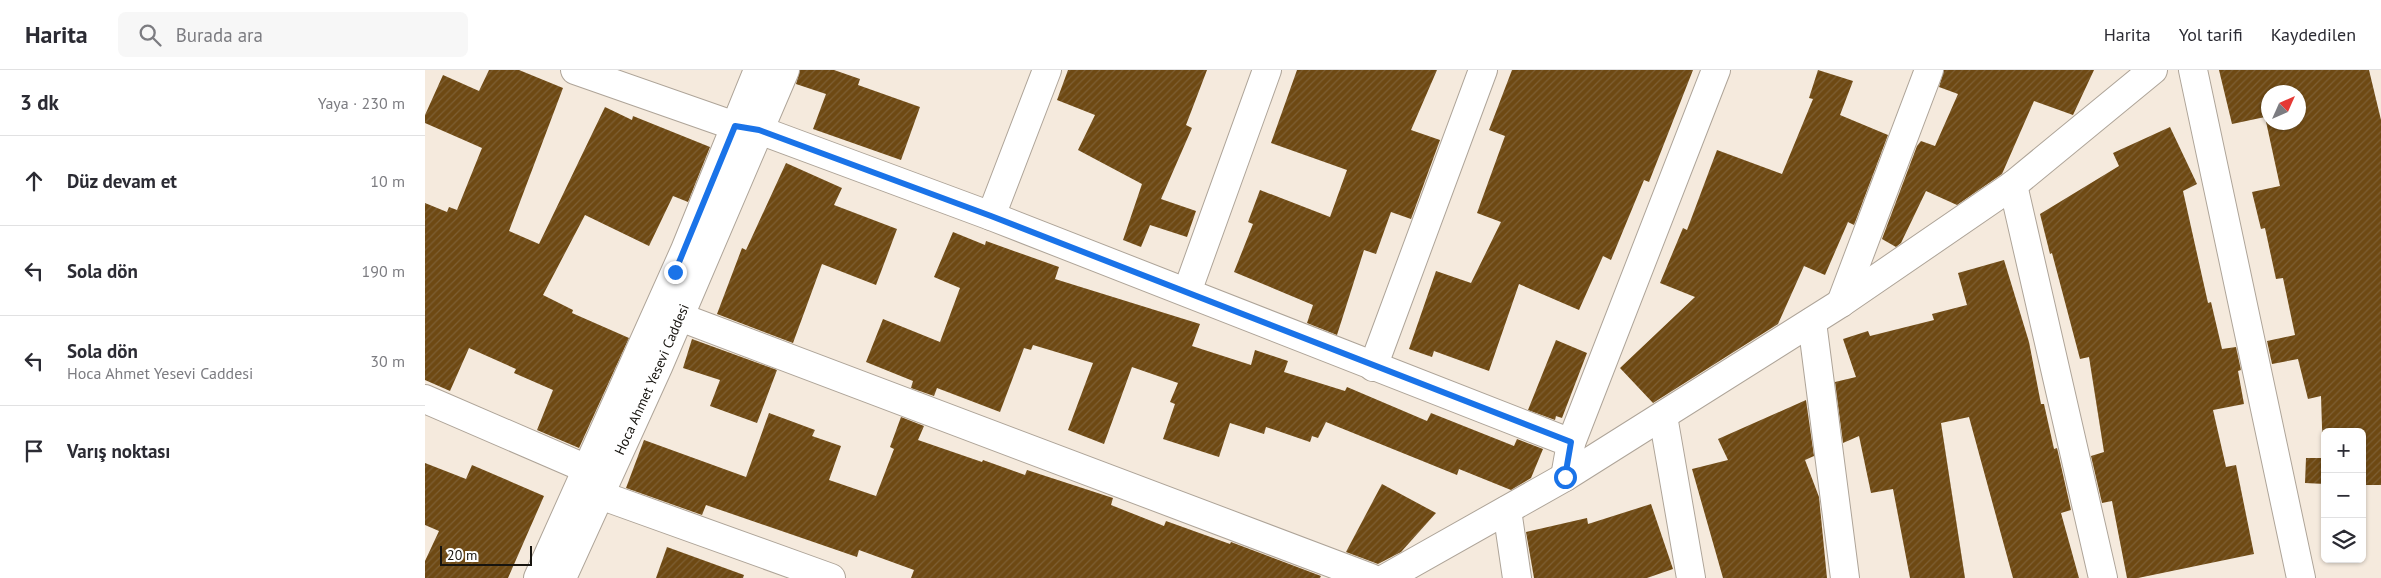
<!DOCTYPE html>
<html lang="tr">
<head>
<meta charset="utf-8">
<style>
  body { margin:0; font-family:"PT Sans",sans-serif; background:#f7f7f7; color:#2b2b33 }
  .controls { position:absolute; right:15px; bottom:15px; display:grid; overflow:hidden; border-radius:8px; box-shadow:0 1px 4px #0004 }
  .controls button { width:45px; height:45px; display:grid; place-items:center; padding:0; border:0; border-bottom:1px solid #e1e1e2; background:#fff; color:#2b2b33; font:25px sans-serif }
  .compass { position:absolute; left:1836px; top:15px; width:45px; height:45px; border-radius:50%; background:#fff; box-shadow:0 1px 4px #0004; rotate:45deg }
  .scale { position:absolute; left:15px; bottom:12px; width:92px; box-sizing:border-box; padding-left:5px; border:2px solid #17140f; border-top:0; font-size:14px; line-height:18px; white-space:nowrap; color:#17140f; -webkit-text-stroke:4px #fff; paint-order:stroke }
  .stop { position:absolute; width:15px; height:15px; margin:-11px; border:4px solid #1a73e8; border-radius:50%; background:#fff }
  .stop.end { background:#1a73e8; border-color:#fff; box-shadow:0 1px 5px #0008 }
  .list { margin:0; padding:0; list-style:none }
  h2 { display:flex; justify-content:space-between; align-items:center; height:65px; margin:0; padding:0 20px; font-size:21px }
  h2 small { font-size:16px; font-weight:400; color:#7c7c81 }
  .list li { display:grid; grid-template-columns:32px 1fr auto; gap:15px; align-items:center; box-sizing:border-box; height:90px; padding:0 20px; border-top:1px solid #e1e1e2 }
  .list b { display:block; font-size:19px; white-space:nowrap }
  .list p { margin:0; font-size:16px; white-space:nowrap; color:#7c7c81 }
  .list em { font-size:16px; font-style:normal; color:#7c7c81 }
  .icon { flex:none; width:28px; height:28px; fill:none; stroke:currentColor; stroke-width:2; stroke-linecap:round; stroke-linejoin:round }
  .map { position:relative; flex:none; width:1956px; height:508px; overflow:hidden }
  header { display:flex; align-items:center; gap:30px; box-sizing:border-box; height:70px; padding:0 25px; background:#fff; border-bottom:1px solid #e1e1e2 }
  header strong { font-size:24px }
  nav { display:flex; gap:28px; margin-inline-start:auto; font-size:18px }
  .search { width:350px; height:45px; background:#f7f7f7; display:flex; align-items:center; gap:12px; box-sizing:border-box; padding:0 18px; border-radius:8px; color:#7c7c81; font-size:19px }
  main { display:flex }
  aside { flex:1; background:#fff }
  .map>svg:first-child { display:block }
</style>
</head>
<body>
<header>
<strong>Harita</strong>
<div class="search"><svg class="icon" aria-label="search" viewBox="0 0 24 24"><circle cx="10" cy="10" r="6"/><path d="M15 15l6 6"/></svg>Burada ara</div>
<nav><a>Harita</a><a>Yol tarifi</a><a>Kaydedilen</a></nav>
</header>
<main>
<aside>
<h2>3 dk<small>Yaya · 230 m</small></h2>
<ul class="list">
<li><svg class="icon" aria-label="ahead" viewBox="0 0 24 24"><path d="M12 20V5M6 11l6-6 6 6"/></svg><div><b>Düz devam et</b></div><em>10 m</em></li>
<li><svg class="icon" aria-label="left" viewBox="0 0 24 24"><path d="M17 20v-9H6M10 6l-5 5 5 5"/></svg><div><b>Sola dön</b></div><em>190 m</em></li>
<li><svg class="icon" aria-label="left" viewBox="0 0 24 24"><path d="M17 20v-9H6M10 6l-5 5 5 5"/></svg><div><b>Sola dön</b><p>Hoca Ahmet Yesevi Caddesi</p></div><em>30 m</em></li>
<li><svg class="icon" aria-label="arrive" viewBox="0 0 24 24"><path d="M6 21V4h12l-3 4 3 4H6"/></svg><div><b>Varış noktası</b></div></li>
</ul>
</aside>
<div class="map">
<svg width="1956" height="508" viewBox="0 0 1956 508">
  <defs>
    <pattern id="building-hatch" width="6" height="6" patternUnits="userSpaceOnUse" patternTransform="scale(1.25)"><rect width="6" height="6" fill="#6e4913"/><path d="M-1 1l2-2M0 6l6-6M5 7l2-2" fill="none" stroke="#7d5f34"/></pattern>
  </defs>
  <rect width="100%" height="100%" fill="#f5eadd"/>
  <g fill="url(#building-hatch)" fill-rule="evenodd">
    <polygon points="64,0 94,0 138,18 84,161 114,174 180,37 207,50 208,46 285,77 263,132 248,126 224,176 160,145 118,225 148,240 147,243 204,268 154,378 112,360 128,320 89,303 91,299 44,278 25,321 0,310 0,133 22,142 24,137 32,140 57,78 0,53 0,45 18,5 54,21"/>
    <polygon points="375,0 409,0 435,9 433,15 495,37 476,90 388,59 401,24 371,14"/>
    <polygon points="643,0 782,0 761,55 767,58 736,129 771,141 762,167 725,155 716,177 698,170 717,114 653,80 670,45 632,30"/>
    <polygon points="872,0 1012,0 986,60 1015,70 986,149 966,142 951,184 939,180 912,265 882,253 888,235 809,202 828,154 823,152 835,120 905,147 922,100 846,73"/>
    <polygon points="1087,0 1268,0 1224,112 1219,110 1186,190 1178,186 1154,240 1094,214 1064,301 1009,281 1007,287 984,279 1011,201 1046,213 1076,152 1052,143 1080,66 1064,60"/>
    <polygon points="1393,0 1428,11 1415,45 1463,65 1429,155 1423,152 1400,205 1379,196 1353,254 1228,333 1195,298 1270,227 1235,213 1258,158 1262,160 1292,80 1357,104 1388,29 1384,28"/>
    <polygon points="1519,0 1669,0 1648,45 1609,31 1577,104 1532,135 1501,121 1476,173 1471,177 1457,169 1492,76 1496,71 1510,76 1533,24 1514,17"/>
    <path d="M1794,0H1944L1956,50V415H1937V362H1900V414L1880,413L1881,388H1898L1896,326L1883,329L1873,289L1847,294L1842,271L1870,265L1858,208L1851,209L1840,158L1836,159L1827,122L1855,116L1840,47L1807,54ZM1844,22H1874V52H1844Z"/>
    <polygon points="1745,57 1772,114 1758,121 1783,233 1786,232 1797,279 1811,277 1816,300 1813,301 1819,334 1788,340 1801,397 1811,395 1829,484 1713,508 1702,508 1687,431 1677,433 1666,386 1679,382 1664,287 1655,289 1627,183 1625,184 1615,144 1694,96 1688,83"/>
    <polygon points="361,93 417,118 409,135 472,159 451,215 397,194 368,273 292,244 317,178 321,180"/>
    <polygon points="528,162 560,175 561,171 634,197 630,209 775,254 767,276 826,295 830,280 863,291 859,302 920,321 922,317 1002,351 1006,343 1089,376 1092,369 1118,379 1106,408 1086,420 1034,399 1032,405 901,352 893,368 887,366 885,372 841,357 839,364 805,353 794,387 738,369 750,334 745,332 753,313 707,297 679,374 643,360 668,293 608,275 606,280 599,278 575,342 512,318 509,326 486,318 488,311 441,292 458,249 515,272 535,218 509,207"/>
    <polygon points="1579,190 1604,272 1616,334 1619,334 1629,379 1632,378 1646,440 1636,443 1654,508 1588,508 1544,347 1516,353 1540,508 1485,508 1468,419 1446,423 1434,366 1418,373 1410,312 1431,307 1418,269 1443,261 1445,266 1509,250 1507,244 1542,235 1533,203"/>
    <polygon points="267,269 352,300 332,353 285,336 295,310 258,298"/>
    <polygon points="1131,270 1162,283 1137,348 1131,346 1130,350 1103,340"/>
    <polygon points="1381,330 1389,386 1380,390 1394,427 1402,508 1298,508 1267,399 1303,390 1293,369"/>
    <polygon points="344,343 390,360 387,366 416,376 404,410 451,426 469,379 465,377 476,347 499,356 493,370 557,392 558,390 600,405 602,400 688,428 686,435 739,456 741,451 805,474 806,472 896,506 895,508 486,508 489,500 434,480 432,487 281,435 277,445 201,418 219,370 321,407"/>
    <polygon points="0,393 41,409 47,395 119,426 83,508 0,508 0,491 14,461 0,455"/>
    <polygon points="957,414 1011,443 976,482 953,494 921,482"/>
    <polygon points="1226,434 1248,499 1222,508 1109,508 1101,462 1162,448 1163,454"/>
    <polygon points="242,477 319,505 318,508 231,508"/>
  </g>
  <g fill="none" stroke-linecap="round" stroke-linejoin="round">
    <g stroke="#aea498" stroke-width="30">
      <g id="minor">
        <polyline points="150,0 310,56 334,60 566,146 1146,373 1140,407"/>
        <polyline points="1768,0 1876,508"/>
        <polyline points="1588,115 1678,508"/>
        <polyline points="566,146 622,0"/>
        <polyline points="762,222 842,0"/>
        <polyline points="1416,233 1504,0"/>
        <polyline points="255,247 946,508"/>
        <polyline points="1387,252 1420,508"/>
        <polyline points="948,297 1058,0"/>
        <polyline points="0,329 162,399 175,425 406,508"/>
        <polyline points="1238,346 1266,508"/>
        <polyline points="1146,373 1291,0"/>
        <polyline points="1082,440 1092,508"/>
      </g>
    </g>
    <g stroke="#aea498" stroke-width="30">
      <g id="tertiary">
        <polyline points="113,508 260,180 333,0"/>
        <path id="s1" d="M137,508L233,297L360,0"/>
        <polyline points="961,508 1140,407 1416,233 1588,115 1728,0"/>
      </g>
    </g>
    <use href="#minor" stroke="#fff" stroke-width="28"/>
    <use href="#tertiary" stroke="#fff" stroke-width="28"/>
  </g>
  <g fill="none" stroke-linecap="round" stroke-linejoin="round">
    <polyline stroke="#1a73e8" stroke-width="6" points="250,202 310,56 334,60 566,146 1146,372 1140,407"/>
  </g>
  <g text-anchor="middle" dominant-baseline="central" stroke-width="5" stroke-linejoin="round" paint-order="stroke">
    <g font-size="14" fill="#17140f" stroke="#fff">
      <text stroke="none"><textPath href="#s1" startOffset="218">Hoca Ahmet Yesevi Caddesi</textPath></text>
    </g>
  </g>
</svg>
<div class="controls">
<button>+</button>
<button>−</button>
<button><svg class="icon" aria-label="layers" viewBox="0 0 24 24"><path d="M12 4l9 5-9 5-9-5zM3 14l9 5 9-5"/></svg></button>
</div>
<svg class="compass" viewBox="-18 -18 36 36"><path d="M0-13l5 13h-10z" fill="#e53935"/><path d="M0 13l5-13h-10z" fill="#7c7c81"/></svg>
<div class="scale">20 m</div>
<div class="stop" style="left:1140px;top:407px"></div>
<div class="stop end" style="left:250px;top:202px"></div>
</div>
</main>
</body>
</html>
